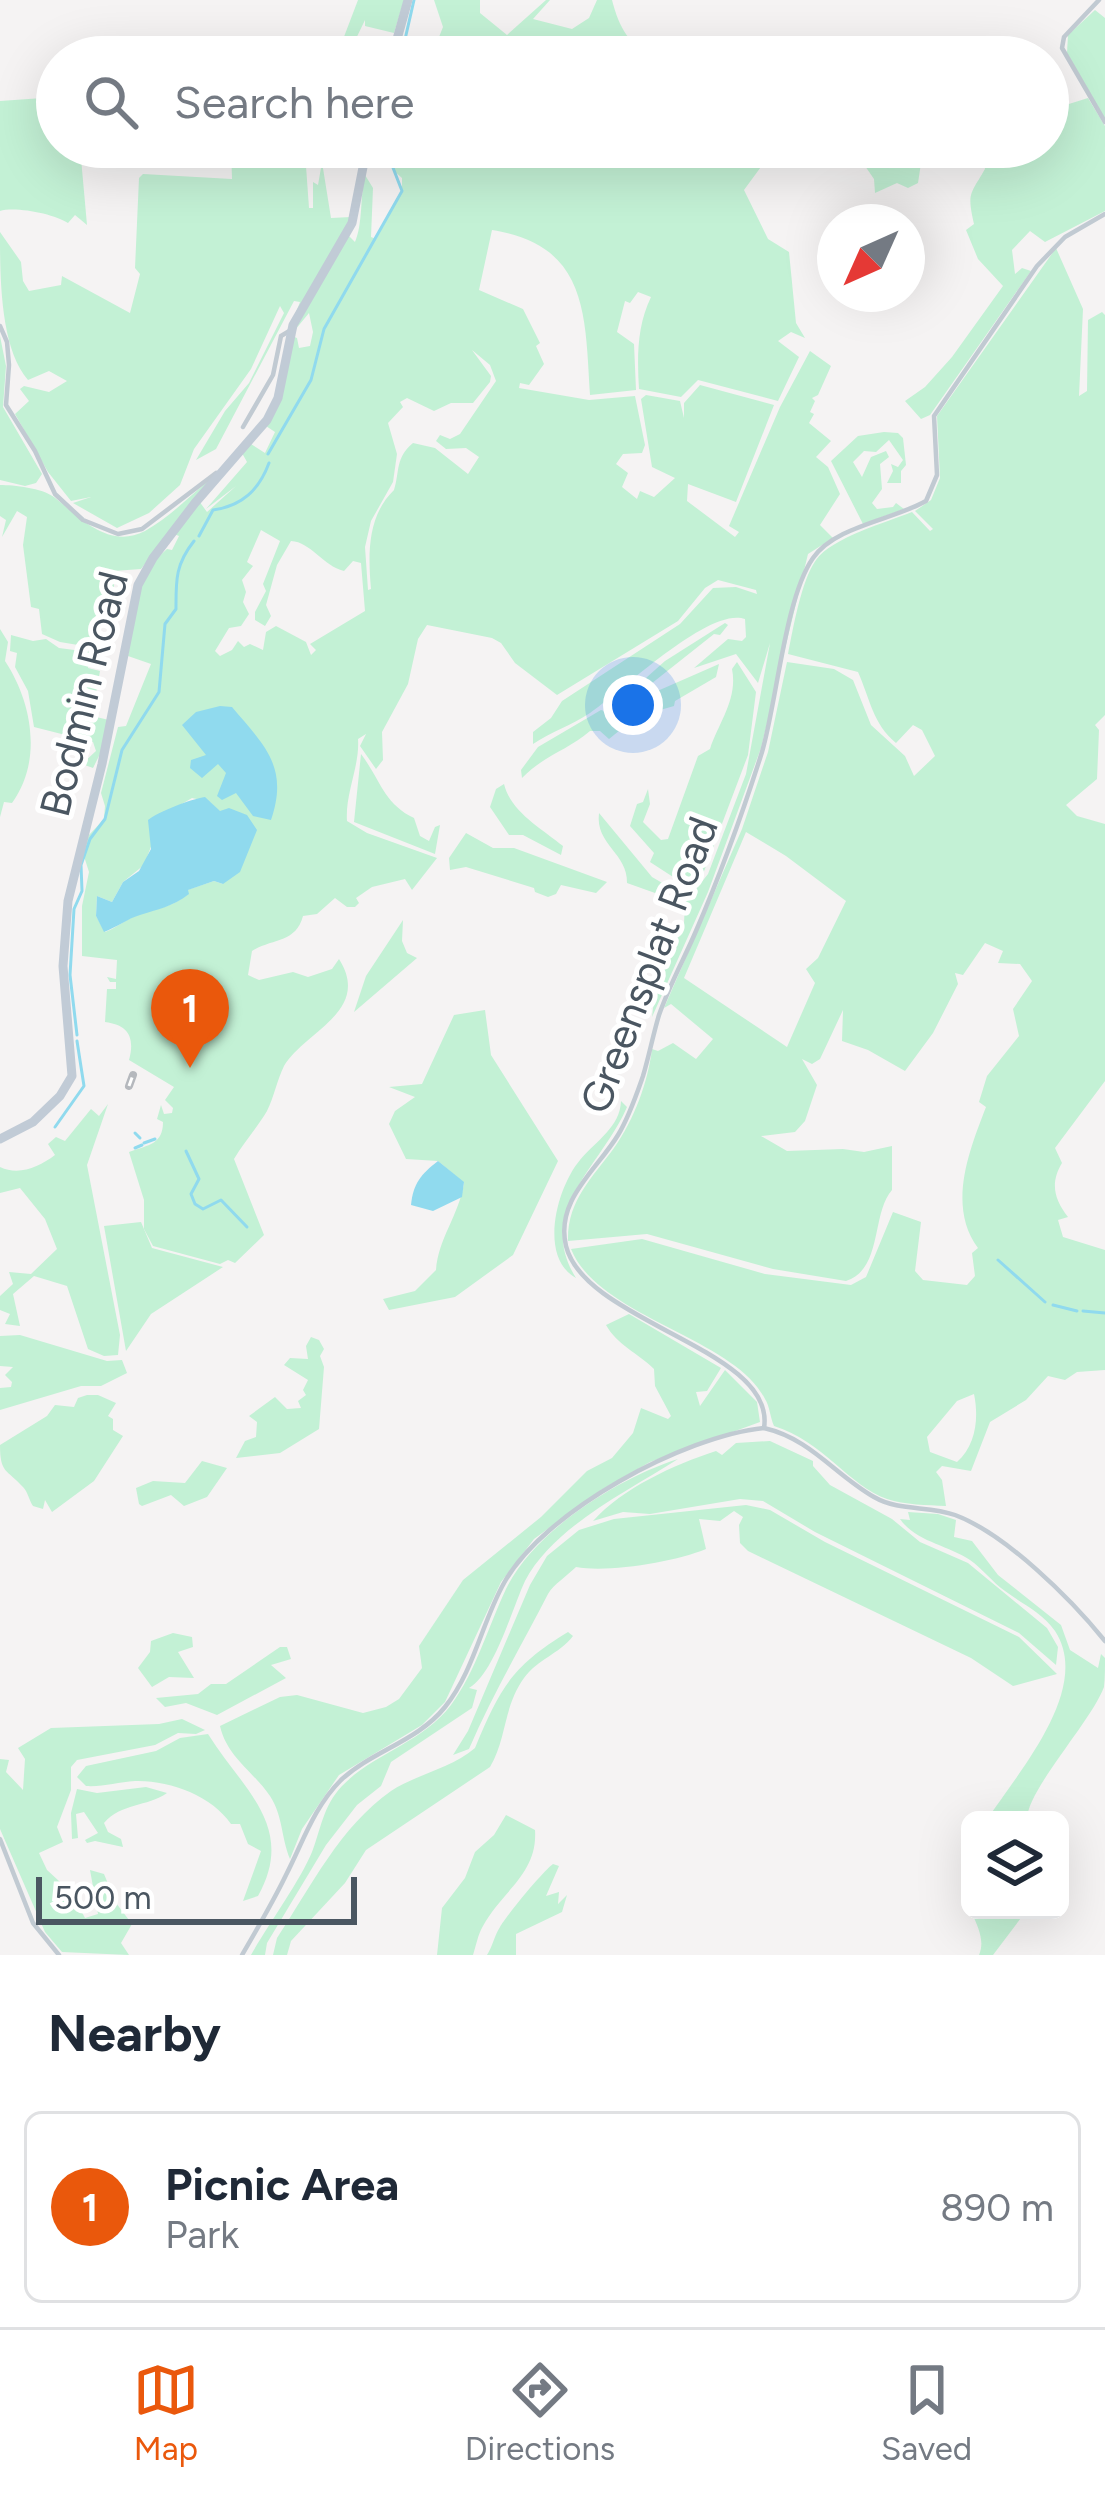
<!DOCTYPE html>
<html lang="en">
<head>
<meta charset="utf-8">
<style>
  body { margin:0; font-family:Figtree,sans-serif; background:#f2f2f3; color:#1f2937 }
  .controls { position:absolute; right:36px; bottom:36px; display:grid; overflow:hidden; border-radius:18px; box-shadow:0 12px 48px #0002 }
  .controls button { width:108px; height:108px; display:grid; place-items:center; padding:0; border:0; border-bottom:3px solid #e0e1e3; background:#fff; color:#1f2937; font:60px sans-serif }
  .compass { position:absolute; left:817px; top:204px; width:108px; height:108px; border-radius:50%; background:#fff; box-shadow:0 12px 48px #0002; rotate:225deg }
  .scale { position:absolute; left:36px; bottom:30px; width:321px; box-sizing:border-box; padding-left:12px; border:6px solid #4a5661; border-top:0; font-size:33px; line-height:42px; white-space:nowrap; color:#4a5661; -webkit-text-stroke:9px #fff; paint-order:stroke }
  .you { position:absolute; left:633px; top:705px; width:42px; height:42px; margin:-30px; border:9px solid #fff; border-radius:50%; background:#1a73e8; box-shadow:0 0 0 18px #1a73e833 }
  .badge { display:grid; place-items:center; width:78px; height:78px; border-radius:50%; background:#ea580c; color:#fff; font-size:39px; font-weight:700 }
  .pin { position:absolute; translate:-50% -99px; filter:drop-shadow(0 3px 6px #0008) }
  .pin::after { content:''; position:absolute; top:63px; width:42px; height:36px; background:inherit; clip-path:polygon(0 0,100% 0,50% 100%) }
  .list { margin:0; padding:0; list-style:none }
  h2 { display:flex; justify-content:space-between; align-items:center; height:156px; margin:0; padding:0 48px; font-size:51px }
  h2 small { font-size:39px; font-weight:400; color:#747a83 }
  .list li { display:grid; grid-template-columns:78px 1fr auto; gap:36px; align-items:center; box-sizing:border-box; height:192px; margin:0 24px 24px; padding:0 24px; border:3px solid #e0e1e3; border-radius:18px }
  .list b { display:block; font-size:45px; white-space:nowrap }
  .list p { margin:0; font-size:39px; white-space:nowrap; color:#747a83 }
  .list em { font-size:39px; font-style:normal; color:#747a83 }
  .icon { flex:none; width:66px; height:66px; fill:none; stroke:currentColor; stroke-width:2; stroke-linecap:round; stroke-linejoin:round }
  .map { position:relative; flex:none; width:1105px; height:1955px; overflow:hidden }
  .search { position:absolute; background:#fff; box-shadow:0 12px 48px #0002; left:36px; right:36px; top:36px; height:132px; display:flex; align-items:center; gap:30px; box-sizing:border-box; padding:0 42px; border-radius:66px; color:#747a83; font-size:45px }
  .sheet { height:372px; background:#fff }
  nav { display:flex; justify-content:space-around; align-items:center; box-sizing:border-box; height:168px; border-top:3px solid #e0e1e3; background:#fff; font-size:33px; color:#747a83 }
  nav a { display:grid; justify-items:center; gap:6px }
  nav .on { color:#ea580c }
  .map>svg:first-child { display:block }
</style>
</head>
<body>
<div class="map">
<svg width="1105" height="1955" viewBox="0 0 1105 1955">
  <rect width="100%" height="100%" fill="#f5f3f3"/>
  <g fill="#c3f1d5" fill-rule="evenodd">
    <polygon points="358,0 404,0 394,33 365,26 365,20 351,49 342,42"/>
    <path d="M434,0H480V13L507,35L546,0H550L533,19L572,29L589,18L597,0H612C619,27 629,47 657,57H431L443,27Z"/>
    <polygon points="1095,10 1105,18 1105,119 1067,53 1068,35"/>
    <path d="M57,97V147H80L87,225L75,215L68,223C55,214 15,206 0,211V101Z"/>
    <path d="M1088,98L1105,126V211L1045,242L1030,231L1012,250L1015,274L1022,268L1031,271L930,415L921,419L905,401L925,387L952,357L1003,286L978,259L966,230L974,224C967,193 970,195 985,169L981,147H1048V104L1053,109Z"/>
    <path d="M231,147H298L306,166L309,208H313V182L318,185L322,162L331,218L351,217L291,325L300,302L294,301L216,449L196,460L225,411L249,383L284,313L280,306L251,369L194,449L180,485L149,513L117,528L73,503L91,497L71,501L48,472L15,414L29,401L20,389L24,386L49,392L67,381L49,371L28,380C0,348 0,277 0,232L21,262L23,281L29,291L61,285L62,276L130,313L140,274L135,268L139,178L143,174L232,179Z"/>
    <path d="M383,147H759L766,160L744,190L768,239L789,252L796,323L805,338L791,332L778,341L799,357L778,401L698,380L681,397L639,389C637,357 637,326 651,297L638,292L630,303L625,301L617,332L634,344L636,390L590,395C585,314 588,245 492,230L479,290L523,309L540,343L536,346L544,364L529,385L520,383L519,388L589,400L635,396L645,445L642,453L623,454L616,464L628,473L622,487L637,499L640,491L654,497L675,478L652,467L641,399L646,395L680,401L684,418V403L700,385L774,405L736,502L688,484L687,501L735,537L739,532L729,526L780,407L810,351L831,366L818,395L812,398L815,401L810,412L814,414L809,423L831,441L816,457L828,467L840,494L820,525L833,538L808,554L761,748L708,892L652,1017L656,983L684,923L685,903L708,874L746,774L770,643L758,683L736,654L694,668L728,639L742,641L746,637L745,619C709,606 621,692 590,713C572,725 551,732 533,744V732L551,718L562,701L680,624L713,588L736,587L757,594L756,590L718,580L705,588L678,621L557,695L515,663L501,643L492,638L427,625L418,639L408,684L382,732L383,760L376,769L360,746L366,734L358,739C360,766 345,793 347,821L367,833L437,858L412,890L405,879L372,887L356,898L359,903L355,907H347L335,898L317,914L303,916C296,943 273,938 252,951L248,975L259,980L293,972L308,977L332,969L339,959C372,1011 305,1031 284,1066C277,1080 274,1097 267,1111C257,1128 244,1142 234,1159L264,1235L235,1263L228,1260L220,1264L153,1246L144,1229V1200L129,1152C149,1145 163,1144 163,1122L157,1119L161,1105L164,1114L172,1113L173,1108L165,1100L174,1087L129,1060C135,1038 129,1025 105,1022L107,989H116V982H110L107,977L116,979L117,960L82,956V906L89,872L82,850L89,835L104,819L105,806L101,793L118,727L126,726L151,664L128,656C134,619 136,574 167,549L172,550L179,536L174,534L199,501L207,512L236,486L206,509L247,462L242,453L251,444L265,453L275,432L266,426L292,336L297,338L299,348L310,346L313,332L309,313L295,330L348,235L355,242C363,224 360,196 365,175L373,188L371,237L376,239L402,191V178L394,171ZM472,350L490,365L496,381L460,434L450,439L440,435L436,441L446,449L466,448L479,457L468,474L435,448L413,443C395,458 400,471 394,490C367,516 368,555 371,589L368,590L365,547L371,521L393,482L397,454L388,423L403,407L400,402L407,398L434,411L451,403H473L490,382L491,376ZM261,530L280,541L263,584L266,591L255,612V620L265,626L271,616L266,605L277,565L291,541C311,542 323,566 344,571L353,561L361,563L365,611L310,644L316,650L311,655L306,642L276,626L266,632L263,650L250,644L244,647L238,641L232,650L220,656L215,651L229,628L241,626L249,614L243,602L246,592L242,580L253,566L247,562ZM192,798L210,802L220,812L223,884L214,881L187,890L188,894C172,907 159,908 140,914C127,918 117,928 105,932L96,916L97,896L112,902L123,882L144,865L163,815Z"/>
    <polygon points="852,147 928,147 923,150 918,183 908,188 897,183 875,193 874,179"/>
    <path d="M1056,248L1083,309L1079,396L1087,391L1088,320L1102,312L1105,315V715L1095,725L1099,730L1097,779L1066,805L1077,816L1105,824V1081L1055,1148L1062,1163C1050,1183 1054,1199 1068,1217L1058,1220L1063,1237L1105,1250V1370L1077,1372L1065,1380L1048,1376L1026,1400L990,1422L971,1471L942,1466L936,1472L942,1480L946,1506C927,1505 905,1505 887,1499C849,1486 823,1441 774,1426C770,1417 770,1407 765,1399C735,1338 598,1317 571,1249L642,1239L765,1274L851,1285L866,1277L893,1212L921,1222L915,1271L923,1280L967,1285L975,1276L972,1253L978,1248C947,1206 969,1151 986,1107L979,1102L987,1076L1019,1036L1013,1009L1032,981L1020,964L998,963L1003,951L985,943L963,975L955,973L958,984L933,1033L905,1071L868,1050L842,1041L843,1010L820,1059L812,1064L802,1059L817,1085L805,1121L795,1132L761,1136L787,1151L843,1149L864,1152L892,1146V1190C871,1214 883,1269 846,1281L773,1269L647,1234L568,1241C567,1201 592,1178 614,1148C634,1120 648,1082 652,1049L658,1051L673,1043L696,1059L713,1039L671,1004L664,1008L742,829L768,752L787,662L834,669L853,680L871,725L905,756L914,776L935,756L922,730L913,725L896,743C873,724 870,699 858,672L788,654C793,629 801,581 816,560C831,538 887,522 912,512L930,531L933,529L915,511L931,500L940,478L937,416ZM746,832L786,856L846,901L818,958L806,969L815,983L787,1047L684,978ZM974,1394C979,1418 976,1445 957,1462L930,1452L927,1437L957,1401Z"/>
    <polygon points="0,336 6,366 3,407 42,474 36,483 25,486 0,480"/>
    <polygon points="884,432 898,433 903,438 906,465 901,471 901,483 887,483 893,471 891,464 898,467 903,460 889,440 876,452 864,451 853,462 862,477 871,457 886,451 889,457 880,464 882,489 872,503 877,509 893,507 896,503 904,509 863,524 831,461 858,436"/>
    <path d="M211,478L141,569L114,571V613L104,612L94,644L90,647L60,642L42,634L39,609L31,607L23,545L27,517L17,511L2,537L6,520L0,516V485C14,485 42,488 54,497C79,517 109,550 145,531C170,517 190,496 211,478Z"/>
    <path d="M725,623L728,625L720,635L714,634L613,714L618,717L646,696L719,664L716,677L675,701L674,706L636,717L609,739L600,731H590C568,750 543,756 522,778L521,770L538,747L601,710L608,712L665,661Z"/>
    <path d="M0,629L8,642L5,661C32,702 43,760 12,803L4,802L0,817Z"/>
    <polygon points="11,635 33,641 46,639 59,648 90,652 88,668 100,671 92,716 109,720 104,746 93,768 82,764 96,751 93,742 34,727 28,691 15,667 17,653 10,651"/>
    <path d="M737,662L756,692L748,755L703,874L696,884L687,886L650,862L654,853L630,826L637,804L643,802L648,789L650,804L643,822L661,840L668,839L698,756L710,749C719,722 738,699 732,669Z"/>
    <path d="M361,754C380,779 384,804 414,818L420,836L429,841L435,827L440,825L435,854L354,822Z"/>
    <path d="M504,784C511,812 541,828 563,846L561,855L523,835H509L490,807L496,789Z"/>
    <path d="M599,813L652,877L676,891L655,893L627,883C628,853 595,845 599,813Z"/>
    <polygon points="466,833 493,848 514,848 607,882 596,893 561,885 556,894 548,897 535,892 534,888 466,867 450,870 449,858"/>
    <polygon points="403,920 402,941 407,953 417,958 354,1012 366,976"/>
    <path d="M485,1010L491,1055L558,1161L513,1255L455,1297L389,1310L383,1299L415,1291L436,1270C438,1239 459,1215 464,1183L438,1161L406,1159L389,1124L395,1111L415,1097L389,1087L422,1084L454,1015Z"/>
    <path d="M621,1101L627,1107C603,1164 534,1211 576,1278C538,1257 557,1187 580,1160C597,1140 620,1127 621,1101Z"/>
    <path d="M108,1104L87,1165L120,1335L118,1355L104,1356L88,1349L67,1286L34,1276L13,1294L20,1326L5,1324L10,1314L0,1310V1296L13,1284L9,1272L31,1274L57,1249L45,1219L20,1188L0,1193V1167C19,1176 39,1167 55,1155L48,1144L56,1137L65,1141L91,1109L99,1116Z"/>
    <polygon points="141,1222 152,1248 223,1267 151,1314 126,1351 104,1226"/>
    <path d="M629,1314L721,1368L707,1391L696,1392L700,1406L725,1370L757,1402L760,1422L650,1462L601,1490L534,1539L501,1582L445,1702L422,1725L339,1775L302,1829L290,1859C281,1837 283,1816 270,1796C253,1771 227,1757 220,1726L280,1697L297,1695L363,1713L386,1707L399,1699L422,1668L419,1646L463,1580L541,1517L587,1471L612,1458L633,1433L641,1408L668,1419L671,1416L655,1386L654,1369C638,1353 617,1345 606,1325Z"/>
    <polygon points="20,1335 107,1361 122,1360 127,1373 101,1386 81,1386 0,1410 0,1388 11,1387 12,1382 5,1375 13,1367 0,1366 0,1336"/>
    <polygon points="311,1337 319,1340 324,1349 320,1356 324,1367 319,1429 280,1453 236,1458 245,1441 256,1437 257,1422 249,1416 275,1397 287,1409 301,1408 298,1401 306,1395 303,1390 308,1380 284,1365 290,1358 308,1359 306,1346"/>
    <path d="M87,1395H98L116,1403L108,1416L113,1419V1430L123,1436L94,1481L52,1512L45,1500L43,1509L33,1506C29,1500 28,1492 23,1487C7,1469 0,1474 0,1445L47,1416L55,1405L74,1407L78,1398Z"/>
    <path d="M770,1441L813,1461V1466L830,1485L892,1519L920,1542L968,1563L1047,1628L1058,1647L1056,1665L1019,1633L815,1532L763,1501L740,1499L650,1514L623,1512L593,1521C623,1488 673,1465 716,1451L722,1455L736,1443Z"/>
    <path d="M678,1459C628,1491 553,1527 525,1581C512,1609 494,1674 469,1688L477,1690L472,1708L391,1762L381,1786L357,1805L326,1845L267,1943L265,1955H251C268,1925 300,1881 312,1852C321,1829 323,1806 342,1786C374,1753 422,1743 451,1705C476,1671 488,1627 506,1589C534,1531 618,1478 678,1459Z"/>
    <polygon points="202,1461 227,1468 207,1497 184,1506 171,1495 142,1506 139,1504 136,1488 153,1481 185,1483"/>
    <path d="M746,1505L770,1510L825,1542L1019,1637L1057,1674L1013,1686L971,1658L748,1551L740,1543L739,1525L743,1517L734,1511L720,1521L699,1519L706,1549C675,1562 608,1573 576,1567C568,1575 553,1585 548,1594C522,1645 492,1695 469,1749L453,1755L468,1731L530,1585L547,1556L579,1530L614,1519Z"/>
    <path d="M908,1512L938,1514L956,1520L954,1537L972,1541L998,1575L1061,1625L1070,1650L1098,1668L1101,1654L1105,1658C1105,1667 1105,1678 1104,1687C1091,1722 1026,1791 1027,1820H987C1017,1773 1093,1689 1055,1631C1042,1612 1022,1604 1005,1591C992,1582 983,1569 970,1560C948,1545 916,1542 900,1519L910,1520Z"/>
    <path d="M568,1632L573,1636C558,1655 539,1658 524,1678C503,1707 507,1739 490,1767L366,1850L345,1883L291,1941L287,1955H273L277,1938C312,1885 340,1827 391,1791C417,1774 452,1768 475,1748C500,1688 512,1666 568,1632Z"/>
    <polygon points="173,1633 192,1637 193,1647 178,1652 194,1678 169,1677 152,1687 138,1668 150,1652 151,1641"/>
    <polygon points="280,1647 287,1647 291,1659 271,1665 286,1678 217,1715 186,1703 165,1707 156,1698 198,1694 211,1684 226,1684"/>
    <polygon points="182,1719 205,1730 196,1734 178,1733 155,1745 77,1760 71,1767 71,1790 57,1827 63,1842 39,1853 47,1870 72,1893 85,1918 98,1914 90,1870 104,1874 116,1903 132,1924 121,1943 129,1955 62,1952 45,1932 0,1829 0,1759 9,1760 6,1772 23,1790 25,1759 18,1748 51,1728 159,1724"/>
    <path d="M208,1734C242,1789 297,1826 258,1896L243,1901L261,1851L248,1844L240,1824H231C212,1796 170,1780 135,1781C118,1782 103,1787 86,1786L77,1777L86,1766L156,1751L180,1738Z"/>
    <path d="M146,1787L167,1793C147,1807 121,1803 104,1823L108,1832L121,1839L123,1847L95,1841L87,1843L85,1840L98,1833L84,1812L76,1814L78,1838L72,1839L71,1813L77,1789L97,1793Z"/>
    <path d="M506,1815L535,1830C538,1874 502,1891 483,1926C478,1934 476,1946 473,1955H437L442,1908L465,1878L475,1852L494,1835Z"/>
    <path d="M970,1846V1910H1027L993,1955H979C992,1925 946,1898 970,1846Z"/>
    <path d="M553,1864L559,1866L546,1896L559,1892L558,1904L567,1895L562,1912L516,1934V1955H487C493,1946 494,1936 500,1927C506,1916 544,1870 553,1864Z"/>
  </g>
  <g fill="#90daee">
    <path d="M220,706L232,707C265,746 289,767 271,820L253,816L236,793L222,800L217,796L226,773L218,764L202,778L190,768L191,760L206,755L182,725L196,712Z"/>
    <path d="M205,797L220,811L229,808L247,815L257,830L240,872L223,884L214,881L188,890L189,894C172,907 158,909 140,915C129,918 115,928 104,932L96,916L97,896L112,902L123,882L139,871L151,849L148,820C158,812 191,799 205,797Z"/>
    <path d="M438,1161L464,1182L462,1197L433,1211L411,1205C413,1184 421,1174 438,1161Z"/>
  </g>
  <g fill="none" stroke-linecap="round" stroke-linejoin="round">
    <g stroke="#90daee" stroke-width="3">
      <polyline points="401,57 414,0"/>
      <polyline points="268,454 311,380 324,329 402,191 385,147"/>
      <path d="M199,536L213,510C242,506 259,490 269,463"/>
      <path d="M77,1035L70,975L74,909L82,891L81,865L90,839L105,819L122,750L159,692L165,624L176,609C176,581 175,565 194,541"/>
      <polyline points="55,1127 84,1086 77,1041"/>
      <polyline points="135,1133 140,1138"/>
      <polyline points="144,1143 155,1139"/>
      <polyline points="135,1148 142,1145"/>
      <polyline points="186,1151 199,1179 191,1194 195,1204 203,1209 221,1200 247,1227"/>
      <polyline points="998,1260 1045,1302"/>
      <polyline points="1053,1305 1077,1311"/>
      <polyline points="1083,1311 1105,1313"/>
    </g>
    <g stroke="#c1cad2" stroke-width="4.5">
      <polyline points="1099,0 1064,37 1062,48 1105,122"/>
      <polyline points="0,326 7,342 9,365 6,405 35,451 55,494 83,520 118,534 142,529 216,473"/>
      <polyline points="243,427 273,375 281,336 291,330"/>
      <path d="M764,1428C811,1439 834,1474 874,1497C900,1512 928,1505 955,1515C1006,1534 1071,1599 1105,1641"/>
      <polyline points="0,1839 33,1923 59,1955"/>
      <path d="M242,1955C257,1929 273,1902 286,1875C303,1842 314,1807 341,1780C372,1751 418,1741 445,1707C474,1671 482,1622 504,1583C544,1511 684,1436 764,1428C777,1349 585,1323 566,1246C555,1200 597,1170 618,1135C629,1117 636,1096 643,1076C649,1056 653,1035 659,1015C669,986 684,959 696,931C721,873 743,812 762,752C777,701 785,598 813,558C835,526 893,520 926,501L937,475L934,416L1037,266L1065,237L1105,214"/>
    </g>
    <g stroke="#c1cbd6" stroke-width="9">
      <polyline points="392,57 408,0"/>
      <polyline points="0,1139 33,1122 60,1096 72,1076 63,966 68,901 102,764 138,585 153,558 195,503 267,420 278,398 293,325 352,223 367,147"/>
    </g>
    <g stroke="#b5b8bd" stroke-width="8">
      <polyline id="rail" points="129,1086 133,1075"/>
    </g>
    <use href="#rail" stroke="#fff" stroke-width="3" stroke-dasharray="9" stroke-linecap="butt"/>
  </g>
  <g text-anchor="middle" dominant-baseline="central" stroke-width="10" stroke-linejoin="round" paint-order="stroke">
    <g font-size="42" fill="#4a5661" stroke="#fff">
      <text transform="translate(84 694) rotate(-76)">Bodmin Road</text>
      <text transform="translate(649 965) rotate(-69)">Greensplat Road</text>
    </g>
  </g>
</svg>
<div class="controls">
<button><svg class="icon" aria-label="layers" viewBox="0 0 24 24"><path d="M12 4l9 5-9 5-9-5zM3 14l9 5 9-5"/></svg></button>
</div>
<svg class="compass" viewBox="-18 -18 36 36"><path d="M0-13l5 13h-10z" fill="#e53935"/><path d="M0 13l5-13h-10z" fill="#747a83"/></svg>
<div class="scale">500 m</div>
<div class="you"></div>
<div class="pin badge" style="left:190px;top:1068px">1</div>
<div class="search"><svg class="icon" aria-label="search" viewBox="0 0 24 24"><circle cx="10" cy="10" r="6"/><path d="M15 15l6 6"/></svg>Search here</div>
</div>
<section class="sheet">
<h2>Nearby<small></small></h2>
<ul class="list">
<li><span class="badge">1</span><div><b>Picnic Area</b><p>Park</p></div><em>890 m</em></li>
</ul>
</section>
<nav>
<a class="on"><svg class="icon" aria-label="map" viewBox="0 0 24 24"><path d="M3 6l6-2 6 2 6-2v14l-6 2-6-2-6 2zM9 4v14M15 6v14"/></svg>Map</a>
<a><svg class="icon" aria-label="directions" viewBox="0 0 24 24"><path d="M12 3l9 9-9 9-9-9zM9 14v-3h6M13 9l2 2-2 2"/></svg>Directions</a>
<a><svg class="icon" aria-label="saved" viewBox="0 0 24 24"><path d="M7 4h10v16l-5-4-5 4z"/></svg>Saved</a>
</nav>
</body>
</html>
